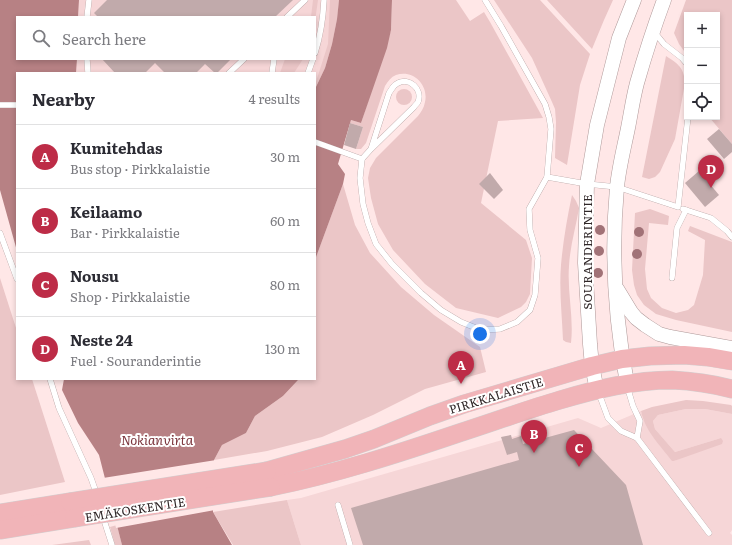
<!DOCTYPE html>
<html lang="en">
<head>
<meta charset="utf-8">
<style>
  body { margin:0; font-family:Literata,serif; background:#f2f2f3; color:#2b2b33 }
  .controls { position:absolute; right:12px; top:12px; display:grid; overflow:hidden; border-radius:0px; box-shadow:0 2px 6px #0003 }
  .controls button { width:36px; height:36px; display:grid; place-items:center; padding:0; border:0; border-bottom:1px solid #e1e1e2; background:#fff; color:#2b2b33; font:20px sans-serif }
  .you { position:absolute; left:480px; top:334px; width:14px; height:14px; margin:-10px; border:3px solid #fff; border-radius:50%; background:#1a73e8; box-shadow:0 0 0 6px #1a73e833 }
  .badge { display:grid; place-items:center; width:26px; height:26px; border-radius:50%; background:#bd2c47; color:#fff; font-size:13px; font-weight:700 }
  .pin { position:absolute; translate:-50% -33px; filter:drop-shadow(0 1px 2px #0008) }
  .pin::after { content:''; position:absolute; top:21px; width:14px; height:12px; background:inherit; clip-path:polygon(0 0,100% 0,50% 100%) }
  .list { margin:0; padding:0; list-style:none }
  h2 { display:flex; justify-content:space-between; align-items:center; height:52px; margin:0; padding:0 16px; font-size:17px }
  h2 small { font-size:13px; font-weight:400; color:#7c7c81 }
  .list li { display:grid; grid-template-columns:26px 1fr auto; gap:12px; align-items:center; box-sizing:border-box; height:64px; padding:0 16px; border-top:1px solid #e1e1e2 }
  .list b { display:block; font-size:15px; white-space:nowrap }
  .list p { margin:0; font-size:13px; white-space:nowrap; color:#7c7c81 }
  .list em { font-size:13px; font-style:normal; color:#7c7c81 }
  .icon { flex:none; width:22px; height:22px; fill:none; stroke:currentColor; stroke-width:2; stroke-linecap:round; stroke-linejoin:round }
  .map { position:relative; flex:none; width:732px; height:545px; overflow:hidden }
  .search { position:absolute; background:#fff; box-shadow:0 2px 6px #0003; left:16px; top:16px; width:300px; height:44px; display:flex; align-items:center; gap:10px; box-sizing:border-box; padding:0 14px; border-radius:0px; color:#7c7c81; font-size:15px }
  .panel { position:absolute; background:#fff; box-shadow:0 2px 6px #0003; left:16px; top:72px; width:300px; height:308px; border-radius:0px }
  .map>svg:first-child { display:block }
</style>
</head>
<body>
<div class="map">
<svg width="732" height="545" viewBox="0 0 732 545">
  <rect width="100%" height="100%" fill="#ffe7e7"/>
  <g fill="#f6d6d7">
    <polygon points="79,0 339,0 337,19 315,89 315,73 76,73 77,59 315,59 315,17 78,17"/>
    <polygon points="686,409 705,409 732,414 732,530 730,533 732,535 732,545 301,545 287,500 301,498 578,418 601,428 641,411 643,419 674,461 721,438 675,452 655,429 653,421 658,415"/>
  </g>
  <g fill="#ebc6c7">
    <polygon points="313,0 318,0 315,21 315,17 311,17"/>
    <polygon points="330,0 339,0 337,19 332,44 325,68 315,89 315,85 328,44"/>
    <path d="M392,0H456L470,21L484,12L490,22L543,118L498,121L481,203L526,240L532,258L530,294L526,302L521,307L498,318L456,308L425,284L393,250L378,224L371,198L368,178L370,168L376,158L418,116C421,112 424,108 425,102C429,85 413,69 396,75C391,77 388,81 385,86L366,143L361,149H356L363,127L350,123L351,120L361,123L391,30Z"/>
    <polygon points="494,0 540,0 590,54 580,85 567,165 555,158 556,122 555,109 552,102 532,58"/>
    <polygon points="547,0 613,0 604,20 592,49"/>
    <polygon points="686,0 732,0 732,144 709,117 717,117 717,15 687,15 687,55 679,44 674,33"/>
    <path d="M666,56C678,64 684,67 685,83L675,139L660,172L655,177L649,179L642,177Z"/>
    <polygon points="285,59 303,59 294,73 280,73"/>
    <circle cx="404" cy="97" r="8"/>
    <polygon points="343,184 355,225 370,253 401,287 434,315 480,347 486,372 425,389 373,415 322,437 267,451 214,460 222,445 246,433 255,416 283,396 299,379 315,379 315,260"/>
    <path d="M572,195L576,201L579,208C576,227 570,246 569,266C567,292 574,317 571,343L566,342L563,340C562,315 559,290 561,265C563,242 567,218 572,195Z"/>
    <polygon points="650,209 669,216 668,225 649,223 645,269 647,289 651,298 662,308 676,313 688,310 694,305 703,275 705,240 688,231 690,226 732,242 732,332 676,320 656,314 644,305 637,295 634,285 632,270 635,213"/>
    <polygon points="0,278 17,331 17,379 32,379 65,482 0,495"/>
    <path d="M686,400L703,401L731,405L732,406V414L705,409H686L658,415L653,421L655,429L675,452L721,438L723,441L722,444L674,461H672C660,445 645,431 641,411L652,407Z"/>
    <polygon points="287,500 301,545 233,545 213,512"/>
    <polygon points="117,525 122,545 115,545 110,527"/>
    <polygon points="89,540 91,545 51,545 52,545"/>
  </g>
  <g fill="#b78184">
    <polygon points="0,0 79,0 78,17 17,17 17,59 77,59 76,73 17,73 17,251 0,190"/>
    <polygon points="339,0 392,0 391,30 387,48 361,123 351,120 338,164 345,174 343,184 315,260 315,89 325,68 332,44 337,19"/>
    <polygon points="64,379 299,379 283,396 255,416 246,433 222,445 214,460 213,512 232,545 122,545 99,455 78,423 62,390"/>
  </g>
  <polygon fill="#ffe7e7" points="216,460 215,510 116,528 103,478"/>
  <g fill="#c1aaab">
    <polygon points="107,0 293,0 275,17 98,17 94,13"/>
    <polygon points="102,59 231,59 217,73 215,73 205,64 196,73 165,73 155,63 145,73 115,73"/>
    <polygon points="350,123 363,127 356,149 344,145"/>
    <polygon points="719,129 732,144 732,152 724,159 707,139"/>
    <polygon points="699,171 719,195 705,207 685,183"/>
    <polygon points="490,173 503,190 494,199 479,184"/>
    <polygon points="574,430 626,485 643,545 363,545 351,508 519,460 517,452 507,455 501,437 511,435 512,439 521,436 523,444"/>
  </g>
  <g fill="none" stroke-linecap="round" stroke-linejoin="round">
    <g stroke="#ae9898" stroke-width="6">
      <g id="service">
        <polyline points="87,17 89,0"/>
        <polyline points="287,17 305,0"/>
        <polyline points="655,33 664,44 682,58 687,64"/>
        <path d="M315,53C321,34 323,20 324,0"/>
        <polyline points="87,59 88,73"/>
        <polyline points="229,73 244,59"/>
        <polyline points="272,73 274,59"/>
        <polyline points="308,73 313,59"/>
        <polyline points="0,105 17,105"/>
        <polyline points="315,142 362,159"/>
        <path d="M371,149L414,107C415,105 417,104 418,102C423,89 409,77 398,83C393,85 392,89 389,93L371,149L362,159L360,178L363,204L368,223L376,244L392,264L421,293L441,310L461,322L481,330L500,329L517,322L530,310L535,295L538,258L530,230L529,209L547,177L551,129L549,117L545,104L501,26L485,0"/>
        <polyline points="547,177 587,184 617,187 678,207 688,117"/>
        <polyline points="683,209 711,218 727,231 732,237"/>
        <polyline points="0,233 17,279"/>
        <polyline points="672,278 677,228 686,210"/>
        <polyline points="50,379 59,408 91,478 97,495"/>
        <polyline points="627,386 633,406 640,421 637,438"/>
        <polyline points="598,391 608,418 621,431 637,438 709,533"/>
        <polyline points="338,505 350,545"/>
        <polyline points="103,517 112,545"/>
      </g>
    </g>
    <g stroke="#ae9898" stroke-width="15">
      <g id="tertiary">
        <polyline points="617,289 631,312 636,318 645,325 659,334 670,337 732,348"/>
        <path d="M627,383C615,319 611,253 617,187C619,167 624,148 628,128C631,113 633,98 637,83C645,55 654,27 664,0"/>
        <polyline points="597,390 592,366 590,344 585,263 587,184 597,125 619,38 634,0"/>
      </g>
    </g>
    <g stroke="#d1cfd0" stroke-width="19">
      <g id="primary">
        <polyline points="267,471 345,449 374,439 430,416 464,404 592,366 622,359 650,356 684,355 708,357 732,361"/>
        <path d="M271,487C335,474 397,454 459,433C493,422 526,410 560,400C597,389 634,380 672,380C692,381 713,384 732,389"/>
        <polyline points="0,513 70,502"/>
        <polyline points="0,530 74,518"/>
      </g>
    </g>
    <use href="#service" stroke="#fff" stroke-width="5.5"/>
    <use href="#tertiary" stroke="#fff" stroke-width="14"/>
    <use href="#primary" stroke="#f1b4b8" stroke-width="18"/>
    <g stroke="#d1cfd0" stroke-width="19" stroke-linecap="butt">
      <g id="primary-bridge">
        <polyline points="70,502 267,471"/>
        <polyline points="74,518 271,487"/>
      </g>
    </g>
    <use href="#primary-bridge" stroke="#f1b4b8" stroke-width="18"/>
  </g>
  <g fill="#a17277">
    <circle cx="600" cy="230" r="5"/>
    <circle cx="639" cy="232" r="5"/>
    <circle cx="599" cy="251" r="5"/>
    <circle cx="637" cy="254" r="5"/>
    <circle cx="598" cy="273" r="5"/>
  </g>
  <g text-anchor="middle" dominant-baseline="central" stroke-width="4" stroke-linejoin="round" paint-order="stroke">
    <g font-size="12" fill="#302728" stroke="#fff">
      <text transform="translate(587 252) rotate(-90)">SOURANDERINTIE</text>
      <text transform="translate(496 395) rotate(-17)">PIRKKALAISTIE</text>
      <text transform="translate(135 509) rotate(-9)">EMÄKOSKENTIE</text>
    </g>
    <g font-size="13" font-style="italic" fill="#7c363d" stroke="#fff">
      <text x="157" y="439">Nokianvirta</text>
    </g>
  </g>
</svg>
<div class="controls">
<button>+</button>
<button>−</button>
<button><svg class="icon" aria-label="locate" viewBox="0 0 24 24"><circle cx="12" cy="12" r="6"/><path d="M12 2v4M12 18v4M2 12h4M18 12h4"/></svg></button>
</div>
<div class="you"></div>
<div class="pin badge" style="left:461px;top:384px">A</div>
<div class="pin badge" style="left:534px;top:453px">B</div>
<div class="pin badge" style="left:579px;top:467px">C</div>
<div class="pin badge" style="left:711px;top:188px">D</div>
<div class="search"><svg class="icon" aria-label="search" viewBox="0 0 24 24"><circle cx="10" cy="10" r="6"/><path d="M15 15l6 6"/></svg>Search here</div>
<section class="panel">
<h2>Nearby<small>4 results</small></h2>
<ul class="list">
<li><span class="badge">A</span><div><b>Kumitehdas</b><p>Bus stop · Pirkkalaistie</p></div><em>30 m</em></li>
<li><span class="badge">B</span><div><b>Keilaamo</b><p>Bar · Pirkkalaistie</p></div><em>60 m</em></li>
<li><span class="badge">C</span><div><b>Nousu</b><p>Shop · Pirkkalaistie</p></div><em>80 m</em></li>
<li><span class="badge">D</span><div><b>Neste 24</b><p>Fuel · Souranderintie</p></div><em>130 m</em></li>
</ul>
</section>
</div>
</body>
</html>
